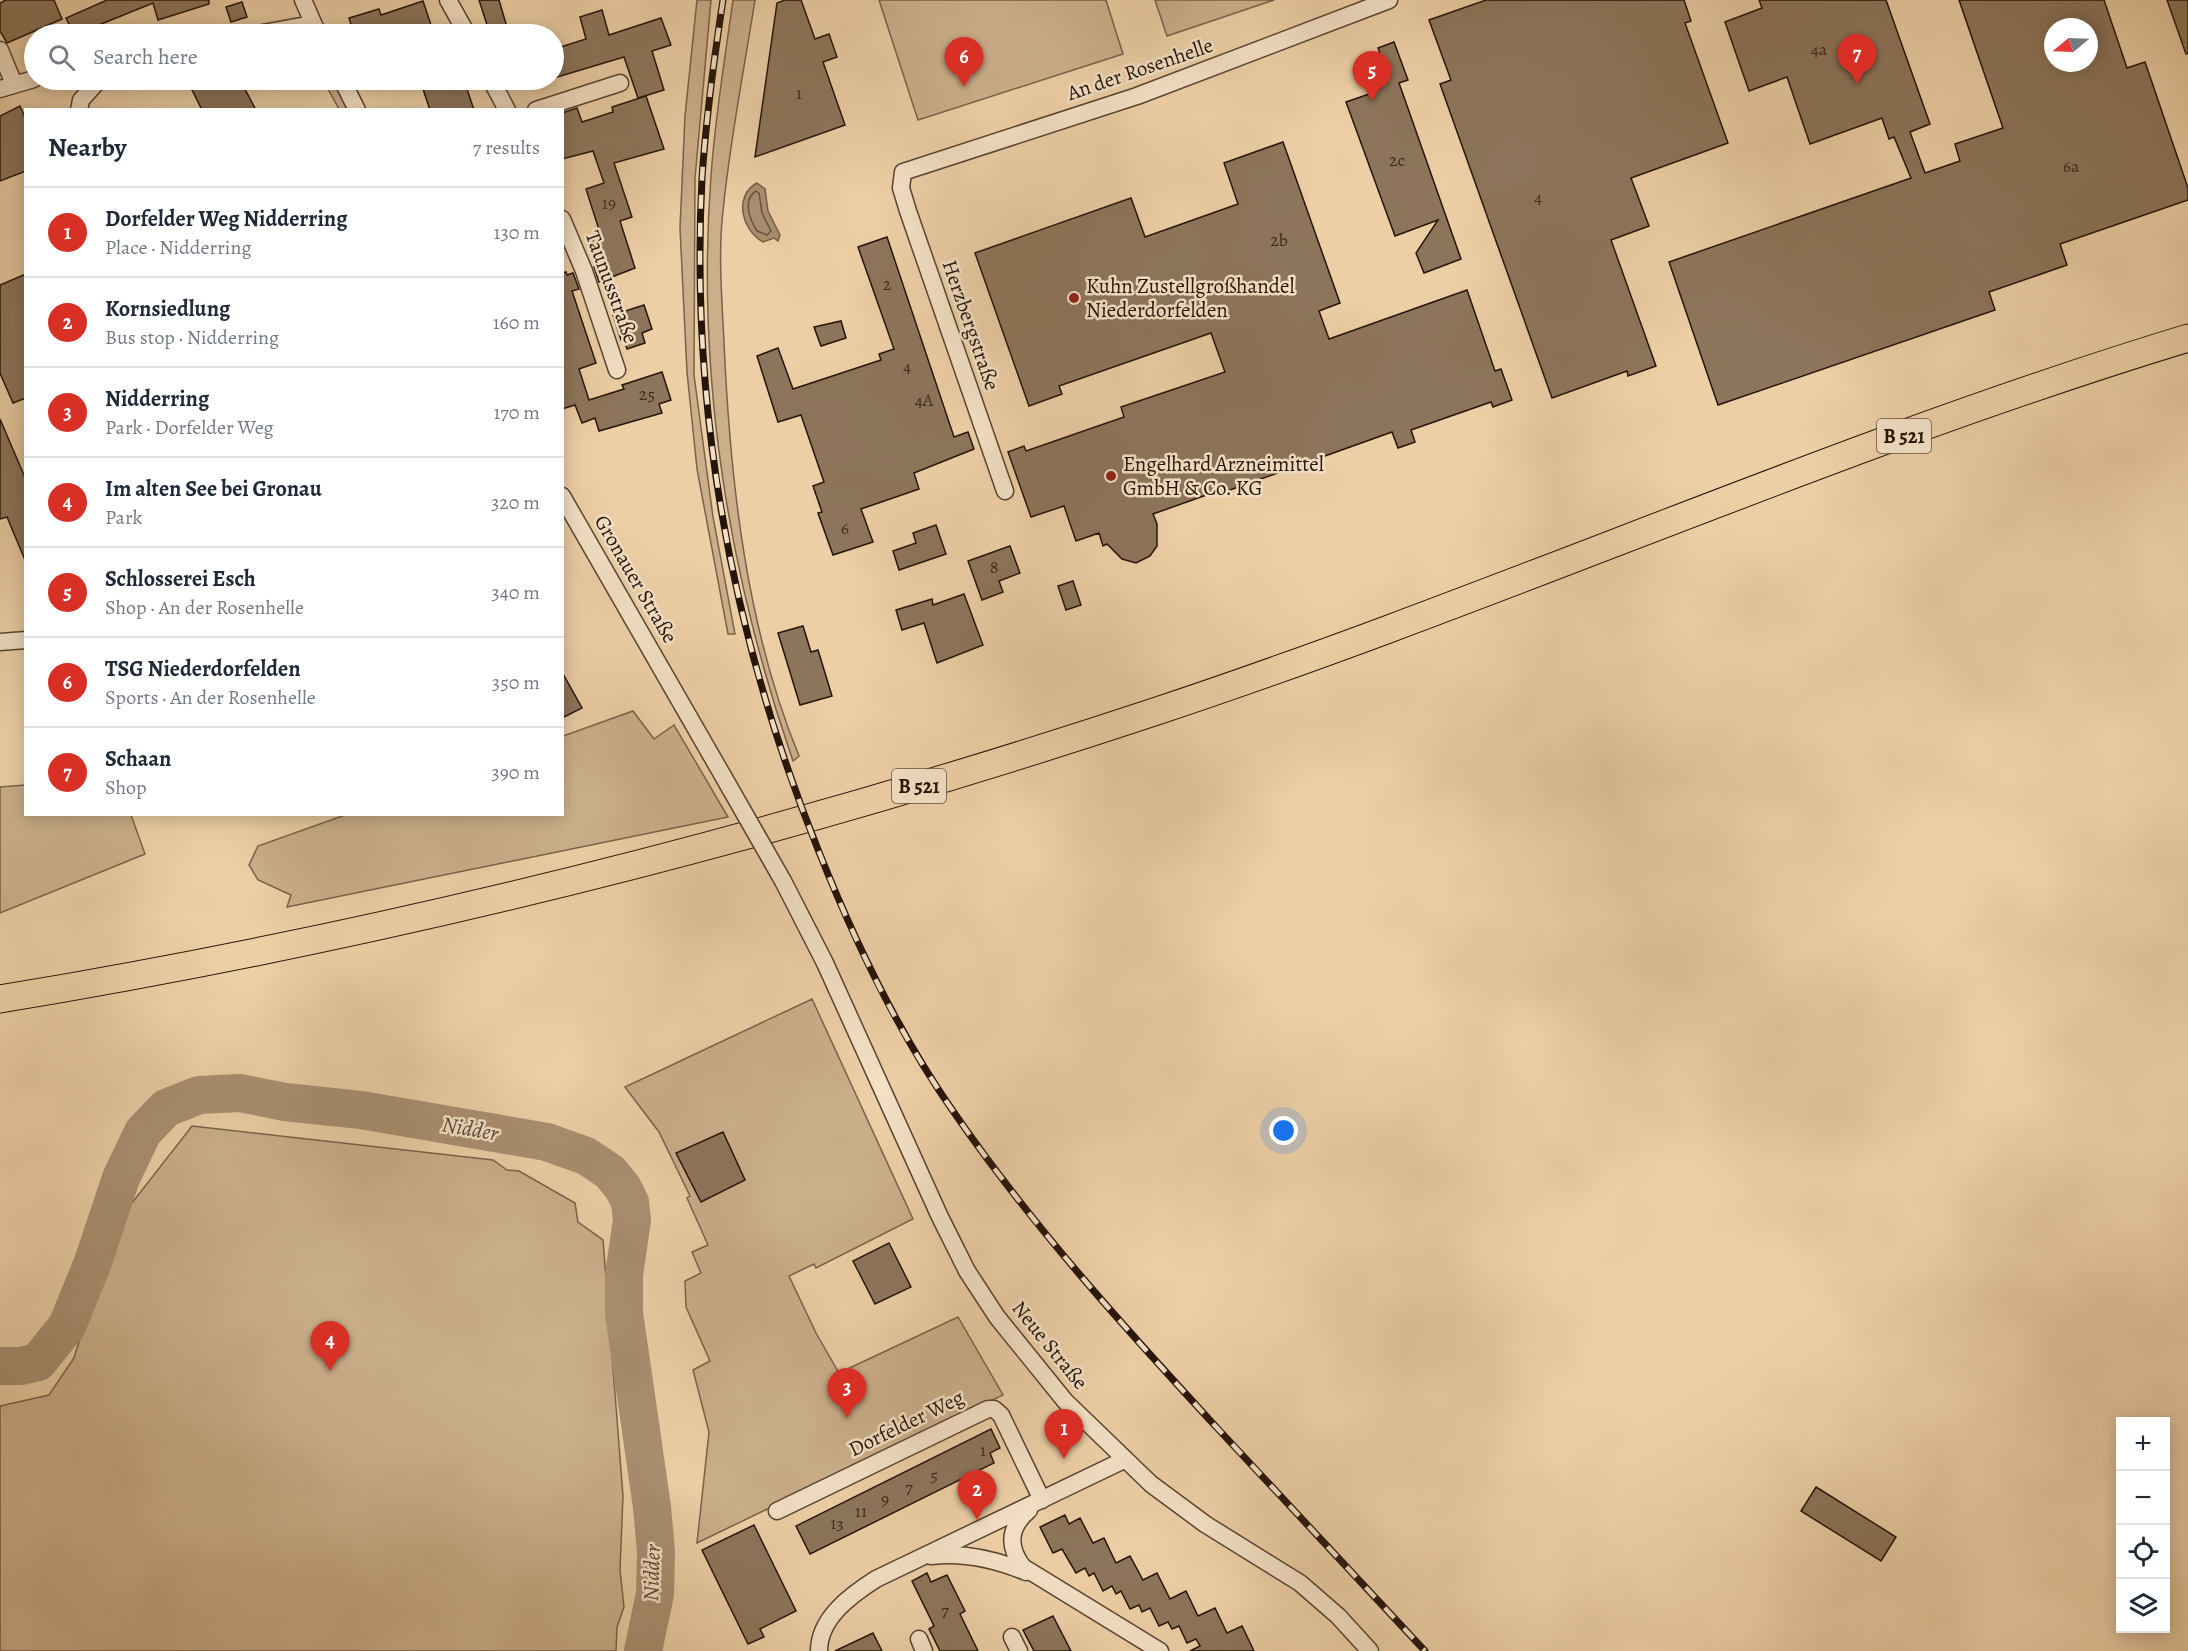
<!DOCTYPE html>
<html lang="en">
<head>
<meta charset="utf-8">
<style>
  body { margin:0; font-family:Alegreya,serif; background:#f2f2f3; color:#1f2937 }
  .controls { position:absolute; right:18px; bottom:18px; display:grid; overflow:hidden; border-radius:0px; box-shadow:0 3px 15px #0003 }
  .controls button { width:54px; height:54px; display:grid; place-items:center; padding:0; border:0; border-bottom:2px solid #e0e1e3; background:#fff; color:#1f2937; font:30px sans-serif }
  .compass { position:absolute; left:2044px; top:18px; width:54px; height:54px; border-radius:50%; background:#fff; box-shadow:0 3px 15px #0003; rotate:251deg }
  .you { position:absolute; left:1284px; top:1131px; width:21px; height:21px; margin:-15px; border:4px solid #fff; border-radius:50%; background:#1a73e8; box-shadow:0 0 0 9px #1a73e833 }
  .badge { display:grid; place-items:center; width:39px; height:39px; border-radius:50%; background:#d93025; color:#fff; font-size:20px; font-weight:700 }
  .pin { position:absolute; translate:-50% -50px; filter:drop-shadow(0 2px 3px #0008) }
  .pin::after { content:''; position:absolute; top:32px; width:21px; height:18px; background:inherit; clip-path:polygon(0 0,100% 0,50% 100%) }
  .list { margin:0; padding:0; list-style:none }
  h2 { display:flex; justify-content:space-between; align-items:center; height:78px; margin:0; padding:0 24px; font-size:26px }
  h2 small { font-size:20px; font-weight:400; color:#747a83 }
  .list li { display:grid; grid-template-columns:39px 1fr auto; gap:18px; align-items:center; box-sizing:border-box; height:90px; padding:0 24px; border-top:2px solid #e0e1e3 }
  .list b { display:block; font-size:22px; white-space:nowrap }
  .list p { margin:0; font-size:20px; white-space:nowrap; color:#747a83 }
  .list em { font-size:20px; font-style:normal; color:#747a83 }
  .icon { flex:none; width:33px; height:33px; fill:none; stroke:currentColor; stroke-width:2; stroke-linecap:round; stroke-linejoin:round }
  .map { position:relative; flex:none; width:2188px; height:1651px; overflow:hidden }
  .search { position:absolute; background:#fff; box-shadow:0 3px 15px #0003; left:24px; top:24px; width:540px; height:66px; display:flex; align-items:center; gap:15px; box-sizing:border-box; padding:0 21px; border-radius:33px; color:#747a83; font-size:22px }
  .panel { position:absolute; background:#fff; box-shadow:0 3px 15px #0003; left:24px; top:108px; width:540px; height:708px; border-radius:0px }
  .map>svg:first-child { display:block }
</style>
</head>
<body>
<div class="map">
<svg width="2188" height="1651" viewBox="0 0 2188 1651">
  <rect width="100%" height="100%" fill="#edcfa6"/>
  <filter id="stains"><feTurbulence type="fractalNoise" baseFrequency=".00333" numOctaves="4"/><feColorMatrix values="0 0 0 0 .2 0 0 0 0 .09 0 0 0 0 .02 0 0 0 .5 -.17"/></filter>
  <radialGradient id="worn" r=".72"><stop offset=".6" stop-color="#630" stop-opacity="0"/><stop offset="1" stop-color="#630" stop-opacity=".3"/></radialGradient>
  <g fill="#cbaf8b" stroke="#78624a" stroke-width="1.5">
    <polygon points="697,0 711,0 695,178 694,375 713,517 735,634 728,634 697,469 687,372 680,228 685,116"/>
    <path d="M733,0H755C744,70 730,140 723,211C718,254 722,299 724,342C730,480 746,627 799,756L793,761C728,574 696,375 711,176C715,117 725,58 733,0Z"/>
    <polygon points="879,0 1106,0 1123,54 918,120"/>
    <polygon points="1155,0 1274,0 1167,36"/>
    <polygon points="323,80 332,80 348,109 339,109"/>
    <polygon points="633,711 654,739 674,725 728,817 287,907 291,895 258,880 249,865 258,846 345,815 562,814 563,736"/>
    <polygon points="25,785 26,814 131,815 145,854 0,913 0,787"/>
    <polygon points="812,999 913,1219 816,1268 814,1264 789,1276 816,1333 839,1373 958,1317 1003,1395 697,1543 709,1432 693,1370 710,1361 686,1307 685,1281 701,1273 692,1252 708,1245 687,1198 690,1196 659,1132 625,1087"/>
    <polygon points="192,1126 493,1160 507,1170 519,1171 575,1203 578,1222 603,1240 623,1496 620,1570 624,1607 617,1627 616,1651 0,1651 0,1406 49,1395 74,1358 114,1226"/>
  </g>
  <path fill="#a98f71" stroke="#745e48" stroke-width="1.5" d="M757,183L765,189L768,211L780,235L778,241L774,238L763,242C742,230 733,196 757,183Z"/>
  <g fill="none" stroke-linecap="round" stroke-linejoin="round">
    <path stroke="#67523e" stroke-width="1.5" d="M756,191L759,193L762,213L771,231L767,235L757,231C750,220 742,200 756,191Z"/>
    <polyline stroke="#a98f71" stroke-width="38" points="0,1366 21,1366 38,1362 67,1326 93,1262 121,1178 143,1132 166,1108 199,1095 240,1093 285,1102 361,1110 547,1142 586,1156 610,1172 623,1188 630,1202 632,1220 624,1275 624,1313 652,1507 656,1552 655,1594 643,1651"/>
  </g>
  <g fill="#8d755b" stroke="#25140a" stroke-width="1.5" fill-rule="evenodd">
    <polygon points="6,0 54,0 62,19 7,43 0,31 0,3"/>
    <polygon points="107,0 209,0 209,4 158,20 153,3 89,29 91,34 74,34 66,18"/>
    <polygon points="479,0 499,0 509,34 490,34"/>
    <polygon points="785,0 801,0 815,39 829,34 837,57 823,62 845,125 755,157 777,3"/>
    <polygon points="1486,0 1684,0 1691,21 1685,23 1728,143 1631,178 1649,226 1611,240 1656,366 1628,376 1627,371 1552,398 1440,84 1451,80 1429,20"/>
    <path d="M1759,0H1886L1930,124L1910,132L1925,173L1960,161L1955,144L2003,128L1959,0H2104L2127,68L2145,62L2188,188V200L2060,244L2067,265L1989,292L1995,310L1718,405L1669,262L1911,178L1894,137L1889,139L1882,118L1810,144L1787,77L1749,91L1725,22L1762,8ZM2053,27H2089V63H2053Z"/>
    <polygon points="2167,0 2188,0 2188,53 2186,54"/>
    <polygon points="423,1 434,34 354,34 349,18 379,9 381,15"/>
    <polygon points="242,2 247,17 231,22 226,7"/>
    <polygon points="602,10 609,35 661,18 671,45 652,51 664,90 638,98 624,57 554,78 554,49 586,39 580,17"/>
    <polygon points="1394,42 1408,80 1399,83 1461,259 1424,273 1416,253 1438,220 1395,236 1346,102 1375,92 1367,70 1384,64 1378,48"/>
    <polygon points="204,80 240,80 256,110 202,110 190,86"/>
    <polygon points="420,80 464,80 474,110 430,110"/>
    <polygon points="646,96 664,149 614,163 632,217 620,221 635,268 599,282 594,267 597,266 593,254 597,253 592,239 601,236 586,189 604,183 593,151 562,159 562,113 577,108 582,122 613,112 612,107"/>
    <polygon points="20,106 26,120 26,171 0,181 0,116"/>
    <polygon points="1283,142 1340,303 1319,311 1329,339 1467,290 1495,371 1501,369 1512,400 1493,407 1491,402 1411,430 1415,442 1398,448 1392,432 1216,495 1215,492 1153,514 1157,524 1157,546 1150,556 1136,563 1122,559 1107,544 1103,546 1099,533 1076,541 1064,506 1031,517 1008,452 1024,446 1026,451 1124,417 1121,407 1225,372 1211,333 1059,386 1062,394 1029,406 975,253 1131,198 1145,237 1238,204 1224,163"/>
    <polygon points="887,237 954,437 968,432 974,449 914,473 919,489 861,509 873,542 833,555 818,513 822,512 813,486 824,482 801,415 778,422 757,356 778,348 793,389 881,360 879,354 894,349 858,247"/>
    <polygon points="566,272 567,275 573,273 579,289 572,291 596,363 579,369 589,400 624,389 622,385 662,372 671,400 659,404 662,413 599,431 595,418 582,423 575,405 562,409 562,273"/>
    <polygon points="26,274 26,398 13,403 0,373 0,285"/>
    <polygon points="644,305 652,329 642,333 645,343 627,349 624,339 621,340 613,315"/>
    <polygon points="841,321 846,338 821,346 814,327"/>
    <polygon points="0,419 26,480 25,560 7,517 0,519"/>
    <polygon points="936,525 946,554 899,570 893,551 916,543 913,533"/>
    <polygon points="1010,546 1020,573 999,581 1003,592 982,600 968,561"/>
    <polygon points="1073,581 1081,605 1066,610 1058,586"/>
    <polygon points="964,594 983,645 937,663 924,623 902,630 896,610 932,599 933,605"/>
    <polygon points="803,626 811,652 818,650 832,696 800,705 778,633"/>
    <polygon points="562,672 582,708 562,718"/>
    <polygon points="723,1132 745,1180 701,1202 676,1153"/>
    <polygon points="889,1243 911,1287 875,1304 853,1261"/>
    <polygon points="991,1429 1000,1448 990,1453 994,1463 810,1554 796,1526"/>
    <polygon points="1816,1487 1896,1537 1881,1561 1801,1511"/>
    <polygon points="1065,1515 1069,1524 1080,1518 1093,1543 1104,1538 1116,1563 1130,1556 1143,1580 1157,1573 1170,1599 1186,1591 1198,1616 1215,1608 1227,1633 1242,1626 1254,1651 1190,1651 1200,1646 1196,1639 1187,1643 1179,1626 1172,1629 1168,1622 1159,1626 1150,1608 1142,1612 1139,1605 1130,1609 1121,1591 1116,1594 1112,1586 1103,1591 1094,1573 1089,1576 1085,1568 1076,1573 1062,1549 1053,1553 1040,1527"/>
    <polygon points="754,1525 796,1611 760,1629 764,1637 748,1644 702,1550"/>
    <polygon points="927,1573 931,1582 947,1575 965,1611 960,1614 978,1651 940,1651 929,1629 934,1626 912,1581"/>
    <polygon points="1053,1616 1071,1651 1034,1651 1023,1630"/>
    <polygon points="873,1633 882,1651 835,1651"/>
  </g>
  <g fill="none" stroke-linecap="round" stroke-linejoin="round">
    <g stroke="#574331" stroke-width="19">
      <g id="street">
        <polyline points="303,0 318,34"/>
        <polyline points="448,0 467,34"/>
        <polyline points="257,34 312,24"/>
        <polyline points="0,50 14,84"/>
        <polyline points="342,80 357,110"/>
        <polyline points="491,80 507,110"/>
        <polyline points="0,89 34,79"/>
        <polyline points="79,110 81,100 99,80"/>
        <polyline points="536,110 620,83"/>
        <polyline points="562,219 584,271 617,370"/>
        <polyline points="1005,491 908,211 901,188 903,172 1137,96 1389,0"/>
        <polyline points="562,496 723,776"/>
        <polyline points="0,642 26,640"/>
        <polyline points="783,881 825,963 940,1217 967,1271 997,1317 1065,1401 1151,1484 1205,1524 1300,1583 1338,1616 1370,1651"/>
        <path d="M1029,1510C1009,1527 1007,1546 1023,1567L1160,1651"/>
        <polyline points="777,1511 988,1409 994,1409 1001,1415 1042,1500"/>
        <path d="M931,1556C964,1552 995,1559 1026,1572"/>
        <polyline points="1012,1637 1019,1651"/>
        <polyline points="919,1639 924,1651"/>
        <path d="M819,1651C819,1618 851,1595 876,1579L1124,1460"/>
      </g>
    </g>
    <g stroke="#25140a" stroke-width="29">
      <path id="primary" d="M0,999C394,934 781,836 1160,710C1506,595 1839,444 2188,338"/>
    </g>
    <use href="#street" stroke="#f3e0c5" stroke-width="16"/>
    <use href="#primary" stroke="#edcfa6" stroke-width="27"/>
    <g stroke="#25140a" stroke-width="7">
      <path id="rail" d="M723,0C714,59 706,118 702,178C690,410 732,637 819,852C855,942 897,1031 953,1111C1032,1226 1125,1328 1219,1430C1288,1504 1356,1577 1425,1651"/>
    </g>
    <use href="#rail" stroke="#f3e0c5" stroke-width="4.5" stroke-dasharray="14" stroke-linecap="butt"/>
    <g stroke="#574331" stroke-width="19" stroke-linecap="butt">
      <polyline id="street-bridge" points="723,776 783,881"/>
    </g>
    <use href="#street-bridge" stroke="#f3e0c5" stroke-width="16"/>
  </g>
  <g fill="#8f2418" stroke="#f3e0c5" stroke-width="2">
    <circle cx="1074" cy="298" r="6"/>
    <circle cx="1111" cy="476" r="6"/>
  </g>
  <g text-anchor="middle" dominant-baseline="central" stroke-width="5" stroke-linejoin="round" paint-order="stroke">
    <g font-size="18" fill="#3f2c1e">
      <text x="1819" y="49">4a</text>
      <text x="799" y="93">1</text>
      <text x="1397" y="160">2c</text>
      <text x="2071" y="166">6a</text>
      <text x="1538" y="197">4</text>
      <text x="609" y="203">19</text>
      <text x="1279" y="240">2b</text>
      <text x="887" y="284">2</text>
      <text x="907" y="366">4</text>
      <text x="647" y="394">25</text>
      <text x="924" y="400">4A</text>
      <text x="845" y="528">6</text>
      <text x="994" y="567">8</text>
      <text x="983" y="1450">1</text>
      <text x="934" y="1475">5</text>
      <text x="909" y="1487">7</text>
      <text x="885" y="1499">9</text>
      <text x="861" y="1511">11</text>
      <text x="837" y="1523">13</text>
      <text x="945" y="1610">7</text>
    </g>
    <g fill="#f3e0c5" stroke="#635142" stroke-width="1.5">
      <rect x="1877" y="419" width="54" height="34" rx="4.5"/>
      <rect x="892" y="769" width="54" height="34" rx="4.5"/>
    </g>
    <g font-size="20" font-weight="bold" fill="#25140a">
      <text x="1904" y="436">B 521</text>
      <text x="919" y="786">B 521</text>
    </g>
    <g font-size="21" fill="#25140a" stroke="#f3e0c5">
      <text transform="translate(1140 69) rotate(-19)">An der Rosenhelle</text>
      <text transform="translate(612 287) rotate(70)">Taunusstraße</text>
      <text transform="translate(971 325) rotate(71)">Herzbergstraße</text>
      <text transform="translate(636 579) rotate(60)">Gronauer Straße</text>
      <text transform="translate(1050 1345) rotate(51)">Neue Straße</text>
      <text transform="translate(906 1423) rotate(-26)">Dorfelder Weg</text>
    </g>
    <g font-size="21" fill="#25140a" stroke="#f3e0c5" text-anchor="start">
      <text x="1086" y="286">Kuhn Zustellgroßhandel<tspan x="1086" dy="24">Niederdorfelden</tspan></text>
      <text x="1123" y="464">Engelhard Arzneimittel<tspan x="1123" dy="24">GmbH &amp; Co. KG</tspan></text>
    </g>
    <g font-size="22" font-style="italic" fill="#5a4533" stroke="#f3e0c5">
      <text transform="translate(470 1129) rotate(10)">Nidder</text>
      <text transform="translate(652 1573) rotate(-88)">Nidder</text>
    </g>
  </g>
  <rect width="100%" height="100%" filter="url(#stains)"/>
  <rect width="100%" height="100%" fill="url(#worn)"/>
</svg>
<div class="controls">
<button>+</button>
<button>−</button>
<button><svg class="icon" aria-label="locate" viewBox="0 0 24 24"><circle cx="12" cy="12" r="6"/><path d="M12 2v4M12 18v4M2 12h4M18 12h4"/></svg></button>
<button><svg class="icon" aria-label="layers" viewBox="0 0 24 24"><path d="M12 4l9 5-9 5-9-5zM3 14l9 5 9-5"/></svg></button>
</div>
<svg class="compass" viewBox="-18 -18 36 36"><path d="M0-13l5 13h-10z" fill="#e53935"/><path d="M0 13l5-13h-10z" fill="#747a83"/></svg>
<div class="you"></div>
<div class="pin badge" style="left:1064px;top:1459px">1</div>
<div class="pin badge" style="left:977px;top:1520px">2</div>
<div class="pin badge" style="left:847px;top:1418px">3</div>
<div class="pin badge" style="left:330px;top:1371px">4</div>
<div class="pin badge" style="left:1372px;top:101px">5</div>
<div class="pin badge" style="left:964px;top:87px">6</div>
<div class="pin badge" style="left:1857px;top:84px">7</div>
<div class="search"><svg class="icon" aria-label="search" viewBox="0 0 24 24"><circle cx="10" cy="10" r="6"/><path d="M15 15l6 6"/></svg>Search here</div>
<section class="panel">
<h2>Nearby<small>7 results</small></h2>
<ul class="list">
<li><span class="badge">1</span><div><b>Dorfelder Weg Nidderring</b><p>Place · Nidderring</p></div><em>130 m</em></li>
<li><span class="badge">2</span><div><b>Kornsiedlung</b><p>Bus stop · Nidderring</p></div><em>160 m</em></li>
<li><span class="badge">3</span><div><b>Nidderring</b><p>Park · Dorfelder Weg</p></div><em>170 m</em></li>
<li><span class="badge">4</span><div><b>Im alten See bei Gronau</b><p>Park</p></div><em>320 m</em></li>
<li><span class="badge">5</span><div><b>Schlosserei Esch</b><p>Shop · An der Rosenhelle</p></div><em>340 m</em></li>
<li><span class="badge">6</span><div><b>TSG Niederdorfelden</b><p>Sports · An der Rosenhelle</p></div><em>350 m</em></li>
<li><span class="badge">7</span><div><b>Schaan</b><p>Shop</p></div><em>390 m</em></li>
</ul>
</section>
</div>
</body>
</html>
